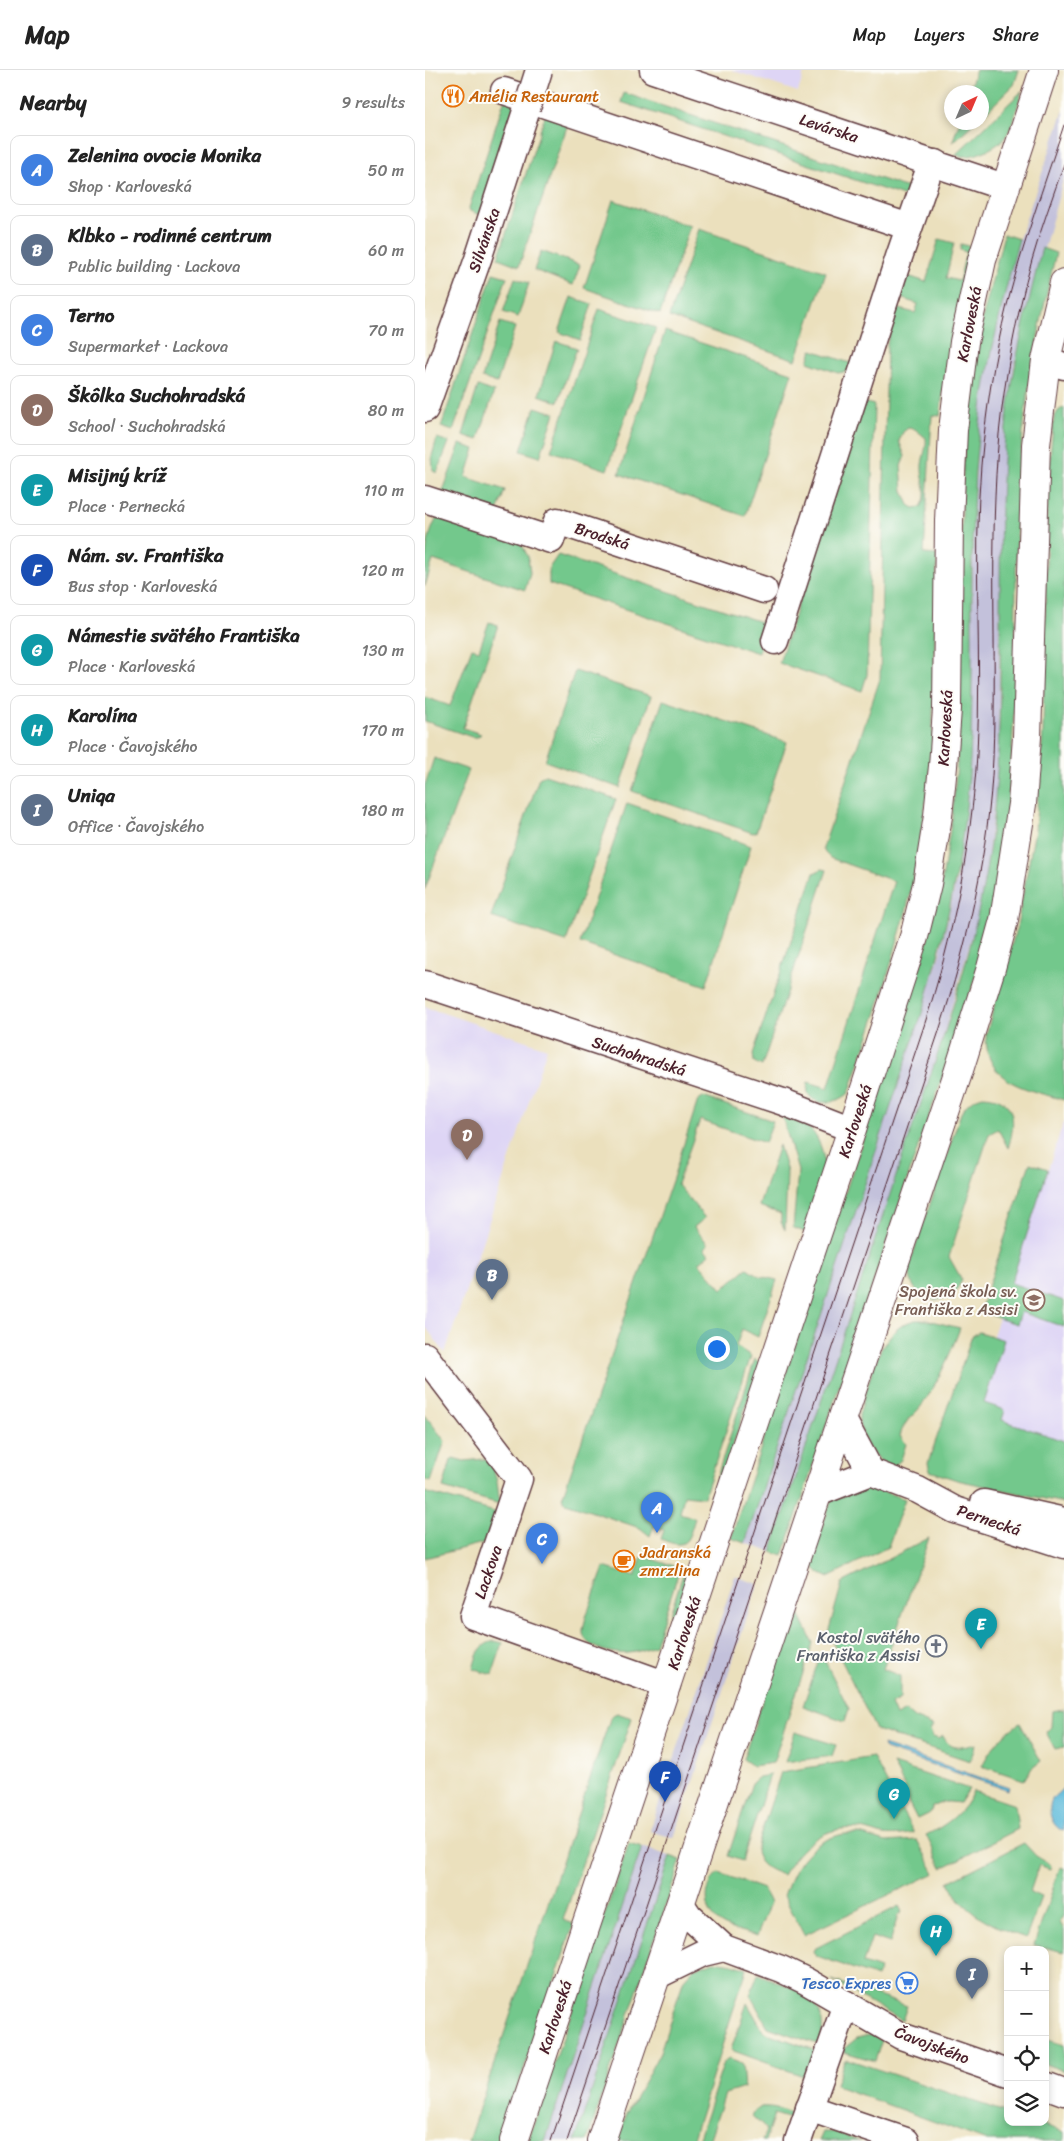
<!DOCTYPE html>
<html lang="en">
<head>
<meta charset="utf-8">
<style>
  body { margin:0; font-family:Sriracha,sans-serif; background:#f2f2f2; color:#222 }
  .controls { position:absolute; right:15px; bottom:15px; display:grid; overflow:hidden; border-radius:10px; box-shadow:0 2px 8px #0003 }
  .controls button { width:45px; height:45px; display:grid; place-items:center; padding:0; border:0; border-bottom:1px solid #e0e0e0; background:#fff; color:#222; font:25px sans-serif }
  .compass { position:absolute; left:519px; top:15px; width:45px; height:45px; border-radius:50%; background:#fff; box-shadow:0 2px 8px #0003; rotate:44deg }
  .you { position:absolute; left:291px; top:1278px; width:18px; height:18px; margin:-12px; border:4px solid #fff; border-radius:50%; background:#1a73e8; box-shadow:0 0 0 8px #1a73e833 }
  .badge { display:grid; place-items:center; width:32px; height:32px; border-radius:50%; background:#c8321e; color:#fff; font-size:16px; font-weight:700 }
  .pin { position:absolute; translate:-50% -41px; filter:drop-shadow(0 1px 2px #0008) }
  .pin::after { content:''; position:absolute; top:26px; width:18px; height:15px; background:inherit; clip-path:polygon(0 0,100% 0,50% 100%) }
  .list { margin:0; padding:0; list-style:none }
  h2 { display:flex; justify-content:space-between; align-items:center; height:65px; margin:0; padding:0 20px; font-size:21px }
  h2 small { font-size:16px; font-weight:400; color:#767676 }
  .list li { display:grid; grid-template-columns:32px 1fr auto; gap:15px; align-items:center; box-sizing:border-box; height:70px; margin:0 10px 10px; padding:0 10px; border:1px solid #e0e0e0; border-radius:10px }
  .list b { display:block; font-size:19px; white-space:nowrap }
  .list p { margin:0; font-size:16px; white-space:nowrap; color:#767676 }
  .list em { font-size:16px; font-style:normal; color:#767676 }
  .icon { flex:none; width:28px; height:28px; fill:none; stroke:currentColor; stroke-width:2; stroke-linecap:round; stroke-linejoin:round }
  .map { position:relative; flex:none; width:639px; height:2071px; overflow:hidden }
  header { display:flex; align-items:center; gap:30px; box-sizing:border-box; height:70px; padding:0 25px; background:#fff; border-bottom:1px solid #e0e0e0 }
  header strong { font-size:24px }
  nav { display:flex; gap:28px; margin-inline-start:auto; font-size:18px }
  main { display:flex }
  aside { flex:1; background:#fff }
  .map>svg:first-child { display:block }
</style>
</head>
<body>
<header>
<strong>Map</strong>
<nav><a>Map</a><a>Layers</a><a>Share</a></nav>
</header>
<main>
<aside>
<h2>Nearby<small>9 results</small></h2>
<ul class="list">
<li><span class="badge" style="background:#3f7fe0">A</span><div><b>Zelenina ovocie Monika</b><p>Shop · Karloveská</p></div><em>50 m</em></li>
<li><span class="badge" style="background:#5c6f8a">B</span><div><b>Klbko - rodinné centrum</b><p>Public building · Lackova</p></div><em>60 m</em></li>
<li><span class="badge" style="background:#3f7fe0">C</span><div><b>Terno</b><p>Supermarket · Lackova</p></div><em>70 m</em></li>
<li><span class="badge" style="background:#8d6e63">D</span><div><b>Škôlka Suchohradská</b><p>School · Suchohradská</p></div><em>80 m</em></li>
<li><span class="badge" style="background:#0f9aa8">E</span><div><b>Misijný kríž</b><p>Place · Pernecká</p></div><em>110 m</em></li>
<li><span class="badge" style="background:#1a4fb4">F</span><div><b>Nám. sv. Františka</b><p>Bus stop · Karloveská</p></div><em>120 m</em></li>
<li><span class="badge" style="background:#0f9aa8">G</span><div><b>Námestie svätého Františka</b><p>Place · Karloveská</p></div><em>130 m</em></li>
<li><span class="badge" style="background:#0f9aa8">H</span><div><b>Karolína</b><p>Place · Čavojského</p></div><em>170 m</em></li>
<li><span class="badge" style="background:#5c6f8a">I</span><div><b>Uniqa</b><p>Office · Čavojského</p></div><em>180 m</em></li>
</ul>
</aside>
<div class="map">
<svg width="639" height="2071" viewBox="0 0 639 2071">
  <rect width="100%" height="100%" fill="#fdfcf7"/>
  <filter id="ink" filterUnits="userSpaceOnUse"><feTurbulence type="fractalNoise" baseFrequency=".02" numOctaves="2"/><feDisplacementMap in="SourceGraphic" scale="10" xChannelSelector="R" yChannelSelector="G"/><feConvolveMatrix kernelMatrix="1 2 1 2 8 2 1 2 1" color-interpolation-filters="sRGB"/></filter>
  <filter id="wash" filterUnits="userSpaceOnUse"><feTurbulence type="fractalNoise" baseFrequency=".0096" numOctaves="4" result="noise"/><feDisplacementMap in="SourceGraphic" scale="20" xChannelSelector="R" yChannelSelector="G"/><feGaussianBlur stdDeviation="1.12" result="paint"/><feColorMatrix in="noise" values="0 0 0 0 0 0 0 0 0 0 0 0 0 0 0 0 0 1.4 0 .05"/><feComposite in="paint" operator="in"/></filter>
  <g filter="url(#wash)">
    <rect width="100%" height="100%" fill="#ebe0bd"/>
    <g fill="#ded5f5">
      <polygon points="306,0 380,0 373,22"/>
      <polygon points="0,937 122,978 20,1283 0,1256"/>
      <polygon points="639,1051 639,1399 535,1365"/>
    </g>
    <g fill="#c3c1db">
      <polygon points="639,40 639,107 601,243 589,297 583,346 576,436 573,700 561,802 551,852 517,970 346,1482 320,1473 497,943 515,883 532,807 540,749 546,668 548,442 554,353 562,297 573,247 594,169"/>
      <polygon points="310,1506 333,1514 249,1768 225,1761"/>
      <polygon points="217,1777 245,1786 150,2071 120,2071"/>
    </g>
    <g fill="#73c88c" stroke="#5e745c" fill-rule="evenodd">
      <polygon points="551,0 594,0 589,15 557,46 556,22 543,22"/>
      <path d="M597,21C588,48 589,70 560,81C550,85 542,88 530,85Z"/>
      <polygon points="199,23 486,119 484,128 196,32"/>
      <polygon points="80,28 96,33 60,147 45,141 44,138"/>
      <polygon points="122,40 145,48 94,196 73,188"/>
      <polygon points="534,53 549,53 527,73"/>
      <polygon points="188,130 265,156 235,244 159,218"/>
      <polygon points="274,159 401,202 371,290 244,247"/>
      <path d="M579,164L594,169C573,246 556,321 550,401C544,490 549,579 546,668C543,763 524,853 497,943L320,1473L306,1468L498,888L517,810L527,748L532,693L538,396L547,307L558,246Z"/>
      <path d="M514,169L529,173L521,208L534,211L541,182L535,180L536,174L547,177L523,281L515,346L507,345L499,484L512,485L507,687L494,781L482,838L453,939L424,1023C411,1036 377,1038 383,1012L403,1018L469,811L405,788L400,783L398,778L455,609L462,274L471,238L490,243L493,234L475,228L483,206L501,212ZM483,358L490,359L501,368C502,378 498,385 497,395C496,410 505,423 496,437L489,438L484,435L478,421L476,396L480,386L474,371L478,362Z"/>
      <path d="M617,178L631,183C612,264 596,345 593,429C588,557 595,685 573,812C556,907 520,998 489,1089C445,1222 402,1354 358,1486L346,1482C390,1350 434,1218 478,1085C510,992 545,898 561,801C584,665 570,527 578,390C583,318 599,248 617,178Z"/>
      <polygon points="116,181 155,195 148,215 109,200"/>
      <polygon points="68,203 82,207 28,361 16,357"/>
      <polygon points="90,208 104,213 93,247 78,242"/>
      <polygon points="146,227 167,234 155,270 134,262"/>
      <polygon points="174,239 231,258 182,400 126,381"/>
      <polygon points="75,252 90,257 72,313 57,308"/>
      <polygon points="240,261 367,303 320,446 194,404"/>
      <polygon points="131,271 152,278 133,332 114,325"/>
      <polygon points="387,280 428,294 424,301 413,303 383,292"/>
      <polygon points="53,316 69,322 53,370 38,365"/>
      <polygon points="438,332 449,335 442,605 437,621 354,593"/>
      <polygon points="110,337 130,343 115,387 96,381"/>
      <path d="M639,337V1030C602,1019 560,1014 561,965L592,856L610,760L618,663L622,440L626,376L629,348L633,341Z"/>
      <polygon points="12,368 24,372 12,403 8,401 7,386"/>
      <polygon points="35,374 50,379 41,407 80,420 71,445 17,424"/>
      <path d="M14,445L90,467L98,477L103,487L105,503L100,520L8,490L0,516C0,492 0,466 14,445Z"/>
      <polygon points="133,485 342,554 333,583 124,514 124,498"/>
      <polygon points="64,552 73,555 38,658 56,664 53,667 47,667 0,651 0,627 25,636 47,578 54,580"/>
      <polygon points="150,601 226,626 195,718 120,691"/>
      <polygon points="238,630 362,672 331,762 328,763 207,721"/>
      <polygon points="9,688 44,700 0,819 0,715"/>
      <polygon points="120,705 191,729 141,872 66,847 114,708"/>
      <polygon points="202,733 326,776 281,916 155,873"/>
      <polygon points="397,799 402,800 337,996 329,992 328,984 389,803"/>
      <path d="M558,1026C592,1027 591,1053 583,1078L573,1059L564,1064L524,1187L537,1210C523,1243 480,1233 485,1193L536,1043C542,1033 547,1029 558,1026Z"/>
      <path d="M278,1027L348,1051L340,1073L275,1050L252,1114L280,1148L269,1157L283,1174L279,1178L284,1184L274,1193L297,1219L322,1198L334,1206L352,1210L333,1267L317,1259L311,1276L326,1286L279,1427L259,1425L255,1443L270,1448C263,1471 262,1481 236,1469L239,1460L229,1456L225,1466L215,1458L141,1433L137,1428L248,1108L273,1030Z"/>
      <path d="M357,1046C365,1048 374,1051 380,1055C393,1063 400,1083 399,1098L380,1162L368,1158L373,1101Z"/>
      <polygon points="354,1075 362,1102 360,1160 356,1152 356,1144 334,1136"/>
      <path d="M605,1093L623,1099L586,1213L639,1231V1257L596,1242L592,1254C581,1250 560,1247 557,1235Z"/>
      <path d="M490,1250H502L535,1258C527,1280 511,1317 497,1335C487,1348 480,1349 475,1366L481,1374L476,1390L469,1396C448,1394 433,1365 434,1345C445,1312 452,1259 490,1250Z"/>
      <polygon points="554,1262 579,1270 559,1333 580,1340 577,1350 639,1371 639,1433 532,1410 505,1401 503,1393 547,1266"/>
      <polygon points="330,1289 335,1293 291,1427 285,1428"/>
      <polygon points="0,1345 20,1371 6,1412 0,1410"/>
      <polygon points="28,1388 39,1391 59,1389 65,1391 72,1411 75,1434 18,1418 26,1390"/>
      <polygon points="443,1416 480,1429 463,1477 403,1507 393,1503 385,1493 406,1431"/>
      <polygon points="0,1422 73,1443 62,1472 0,1488"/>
      <path d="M504,1468L458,1599L475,1606V1629L466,1634L471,1646L481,1641L489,1648L508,1656L505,1660L508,1667L514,1669L518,1666C526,1682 537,1677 551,1674L545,1691L451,1660L403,1563L417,1513Z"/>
      <path d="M217,1486L255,1498L230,1575C222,1579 214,1582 204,1583C191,1585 156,1579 158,1560C160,1545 174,1513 179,1497L210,1507Z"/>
      <polygon points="259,1501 264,1503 243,1567 236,1572"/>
      <polygon points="370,1536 388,1573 348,1693 328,1696 318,1689"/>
      <path d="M70,1571L78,1573L67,1605L48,1599C52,1585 54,1574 70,1571Z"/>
      <polygon points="396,1583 424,1639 420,1651 378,1636"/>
      <polygon points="639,1639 639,1677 630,1679 621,1662 626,1657 627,1641"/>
      <polygon points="192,1643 207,1648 138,1850 149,1854 74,2071 43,2071 186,1646"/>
      <path d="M595,1653L616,1691L606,1699L599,1710L557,1696C566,1677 578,1664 595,1653Z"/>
      <polygon points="370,1662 411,1675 407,1686 360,1692"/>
      <path d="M448,1687L489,1763C478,1765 465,1767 454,1764C448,1762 442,1760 436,1759C400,1754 375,1776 358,1805C344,1800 332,1795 331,1779L356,1702Z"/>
      <path d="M468,1694L544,1719L535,1733C522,1732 520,1730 507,1737L506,1742C502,1746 497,1746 492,1749L477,1720L480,1718Z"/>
      <polygon points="345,1705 317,1791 303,1786 327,1713 334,1707"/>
      <path d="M548,1721L590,1735L593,1759L517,1798L501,1765C520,1756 540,1742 548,1721Z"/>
      <path d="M419,1764H434L461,1772L492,1770L510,1803L379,1865L359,1826C369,1795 385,1771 419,1764Z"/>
      <polygon points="204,1773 217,1777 120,2071 103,2071"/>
      <path d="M599,1773L611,1786L626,1795L625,1799L614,1795L605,1822L616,1827L601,1868C571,1858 537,1842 523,1812Z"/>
      <polygon points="245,1786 256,1790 162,2071 150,2071"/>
      <polygon points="635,1797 639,1798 639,1846 635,1852 639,1860 639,1882 609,1875"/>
      <path d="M294,1803L338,1819L345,1833L332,1866C321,1862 305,1860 295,1853C278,1842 278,1815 294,1803Z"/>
      <polygon points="474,1836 477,1842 473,1845 465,1873 447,1867 438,1893 455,1899 452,1907 392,1886 388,1882 389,1879"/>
      <path d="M289,1891L308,1894L322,1899C302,1956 286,2014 267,2071H192L201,2046L235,1982L259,1909L268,1899Z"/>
      <path d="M333,1904C370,1920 407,1925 395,1975L343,1957L325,1925Z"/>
      <polygon points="407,1910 482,1936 477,1951"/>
      <polygon points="322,1933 339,1962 393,1981 384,2008 306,1980"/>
      <polygon points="445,1965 457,1970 450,1991 416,1981 432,1968"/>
      <polygon points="620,1969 639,1975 639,2001 620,1994"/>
      <polygon points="304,1989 317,1994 319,2018 300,2024 284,2071 273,2071 299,1992"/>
      <polygon points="422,1989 583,2043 583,2052 611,2052 639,2062 639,2071 562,2071 414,2017 411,2014 419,1991"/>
      <path d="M336,2037C347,2036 360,2039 368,2046V2050L349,2044L340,2071H337L341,2059L327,2046L329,2042Z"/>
      <polygon points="398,2062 410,2062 436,2071 394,2071"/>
    </g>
    <g fill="#5cbada" stroke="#536c82">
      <polygon points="458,1675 584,1717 583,1720 460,1679"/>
      <path d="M637,1719H639V1761C626,1757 621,1739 628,1728C630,1725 635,1722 637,1719Z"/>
    </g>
  </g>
  <g filter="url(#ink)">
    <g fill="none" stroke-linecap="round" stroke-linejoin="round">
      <g stroke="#623c41" stroke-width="29">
        <g id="minor">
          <polyline points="228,0 579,117"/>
          <polyline points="79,21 484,157"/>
          <polyline points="621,290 639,296"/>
          <polyline points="0,339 53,189 102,38"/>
          <polyline points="0,429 126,470 132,451 339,520"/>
          <polyline points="350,571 474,187 503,103 511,93"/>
          <polyline points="0,914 358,1032 427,1059"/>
          <polyline points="0,1286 94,1409 48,1546 242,1615"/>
          <polyline points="418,1350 446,1402 493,1420 530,1440 639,1475"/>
          <polyline points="393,1423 446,1402"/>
          <polyline points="559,1433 639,1451"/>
          <polyline points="256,1834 264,1846 299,1878 356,1899 381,1911 476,1966 583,2003"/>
          <polyline points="231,1906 278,1883 299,1878"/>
          <polyline points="620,2015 639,2022"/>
          <polyline points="384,2038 481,2071"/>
          <polyline points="373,2071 421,1934"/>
        </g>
      </g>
      <g stroke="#623c41" stroke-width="30">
        <g id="major">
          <polyline points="89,2071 427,1059 489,867 502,814 513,746 518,696 522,639 524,451 528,360 539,272 557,190 619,0"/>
          <polyline points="176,2071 533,1003 566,898 579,850 597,734 602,667 611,375 621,290 639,213"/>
        </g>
      </g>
      <use href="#minor" stroke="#fff" stroke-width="26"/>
      <use href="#major" stroke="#fff" stroke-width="28"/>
      <g stroke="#4a1f2b" stroke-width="1">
        <path d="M126,2071L499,956C528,867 546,778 552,685C557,588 548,491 556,395C561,341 569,287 582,235C598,174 619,115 639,55"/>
        <path d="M142,2071L514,961C543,872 564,781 568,688C572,580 564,472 574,364C580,306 591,247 607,190C616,158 628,126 639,94"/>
      </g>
      <g stroke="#623c41" stroke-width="29" stroke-linecap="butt">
        <polyline id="minor-bridge" points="102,38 114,0"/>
      </g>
      <use href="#minor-bridge" stroke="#fff" stroke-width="26"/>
    </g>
  </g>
  <defs>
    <g id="restaurant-ring" transform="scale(1.125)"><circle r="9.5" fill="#fdfcf7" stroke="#e8710a" stroke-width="1.5"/><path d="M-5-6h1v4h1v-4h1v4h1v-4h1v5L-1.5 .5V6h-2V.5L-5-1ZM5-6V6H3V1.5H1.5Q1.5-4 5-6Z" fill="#e8710a"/></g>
    <g id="school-ring" transform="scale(1.125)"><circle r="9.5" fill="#fdfcf7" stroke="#8d6e63" stroke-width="1.5"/><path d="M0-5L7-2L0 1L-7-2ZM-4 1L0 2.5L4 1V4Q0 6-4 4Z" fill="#8d6e63"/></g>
    <g id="cafe-ring" transform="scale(1.125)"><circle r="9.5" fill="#fdfcf7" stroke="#e8710a" stroke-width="1.5"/><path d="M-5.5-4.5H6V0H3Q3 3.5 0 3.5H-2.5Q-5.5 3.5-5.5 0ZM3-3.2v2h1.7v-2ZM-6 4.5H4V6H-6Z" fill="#e8710a"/></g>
    <g id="church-ring" transform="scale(1.125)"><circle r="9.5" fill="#fdfcf7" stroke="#6b7280" stroke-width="1.5"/><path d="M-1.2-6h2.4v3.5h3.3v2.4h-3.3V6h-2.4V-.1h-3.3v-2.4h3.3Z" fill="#6b7280"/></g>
    <g id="supermarket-ring" transform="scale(1.125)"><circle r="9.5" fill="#fdfcf7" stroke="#3f7fe0" stroke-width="1.5"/><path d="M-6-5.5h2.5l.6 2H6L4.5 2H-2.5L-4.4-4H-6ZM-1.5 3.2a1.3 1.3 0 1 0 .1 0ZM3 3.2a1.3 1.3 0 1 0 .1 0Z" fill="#3f7fe0"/></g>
  </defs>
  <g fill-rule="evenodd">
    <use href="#restaurant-ring" x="28" y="26"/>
    <use href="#school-ring" x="609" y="1230"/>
    <use href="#cafe-ring" x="199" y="1491"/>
    <use href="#church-ring" x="511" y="1576"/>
    <use href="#supermarket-ring" x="482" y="1913"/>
  </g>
  <g text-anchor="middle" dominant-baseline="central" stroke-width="4" stroke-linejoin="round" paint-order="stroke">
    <g font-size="16" fill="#c56008" stroke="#fdfcf7" text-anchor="start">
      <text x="44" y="26">Amélia Restaurant</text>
      <text x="215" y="1482">Jadranská<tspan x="215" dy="18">zmrzlina</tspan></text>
    </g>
    <g font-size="16" fill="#4a1f2b" stroke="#fdfcf7">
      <text transform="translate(404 58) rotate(18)">Levárska</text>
      <text transform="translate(59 170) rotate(-71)">Silvánska</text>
      <text transform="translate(544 254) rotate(-79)">Karloveská</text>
      <text transform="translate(177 466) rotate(18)">Brodská</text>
      <text transform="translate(520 658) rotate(-87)">Karloveská</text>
      <text transform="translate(214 986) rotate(18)">Suchohradská</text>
      <text transform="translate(430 1051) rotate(-72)">Karloveská</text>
      <text transform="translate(564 1450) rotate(19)">Pernecká</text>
      <text transform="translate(63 1502) rotate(-71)">Lackova</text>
      <text transform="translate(259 1563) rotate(-72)">Karloveská</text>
      <text transform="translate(130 1947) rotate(-72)">Karloveská</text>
      <text transform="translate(507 1975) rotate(21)">Čavojského</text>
    </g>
    <g font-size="16" fill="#785e54" stroke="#fdfcf7" text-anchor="end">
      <text x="593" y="1221">Spojená škola sv.<tspan x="593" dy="18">Františka z Assisi</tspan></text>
    </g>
    <g font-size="16" fill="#5b616d" stroke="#fdfcf7" text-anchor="end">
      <text x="495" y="1567">Kostol svätého<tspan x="495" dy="18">Františka z Assisi</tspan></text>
    </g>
    <g font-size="16" fill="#366cbe" stroke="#fdfcf7" text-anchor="end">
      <text x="466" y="1913">Tesco Expres</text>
    </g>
  </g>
</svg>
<div class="controls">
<button>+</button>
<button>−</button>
<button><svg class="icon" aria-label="locate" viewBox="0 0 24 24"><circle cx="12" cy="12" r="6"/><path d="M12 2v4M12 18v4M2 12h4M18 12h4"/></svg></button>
<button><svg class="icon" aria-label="layers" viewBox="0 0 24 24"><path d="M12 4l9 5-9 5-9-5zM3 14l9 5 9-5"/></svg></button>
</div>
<svg class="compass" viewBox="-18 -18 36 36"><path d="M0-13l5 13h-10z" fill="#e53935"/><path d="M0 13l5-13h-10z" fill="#767676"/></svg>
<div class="you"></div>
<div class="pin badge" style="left:232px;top:1463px;background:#3f7fe0">A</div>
<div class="pin badge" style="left:67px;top:1230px;background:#5c6f8a">B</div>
<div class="pin badge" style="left:117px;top:1494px;background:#3f7fe0">C</div>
<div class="pin badge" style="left:42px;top:1090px;background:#8d6e63">D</div>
<div class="pin badge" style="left:556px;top:1579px;background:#0f9aa8">E</div>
<div class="pin badge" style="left:240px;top:1732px;background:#1a4fb4">F</div>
<div class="pin badge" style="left:469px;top:1749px;background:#0f9aa8">G</div>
<div class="pin badge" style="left:511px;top:1886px;background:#0f9aa8">H</div>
<div class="pin badge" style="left:547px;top:1929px;background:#5c6f8a">I</div>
</div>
</main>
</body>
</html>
